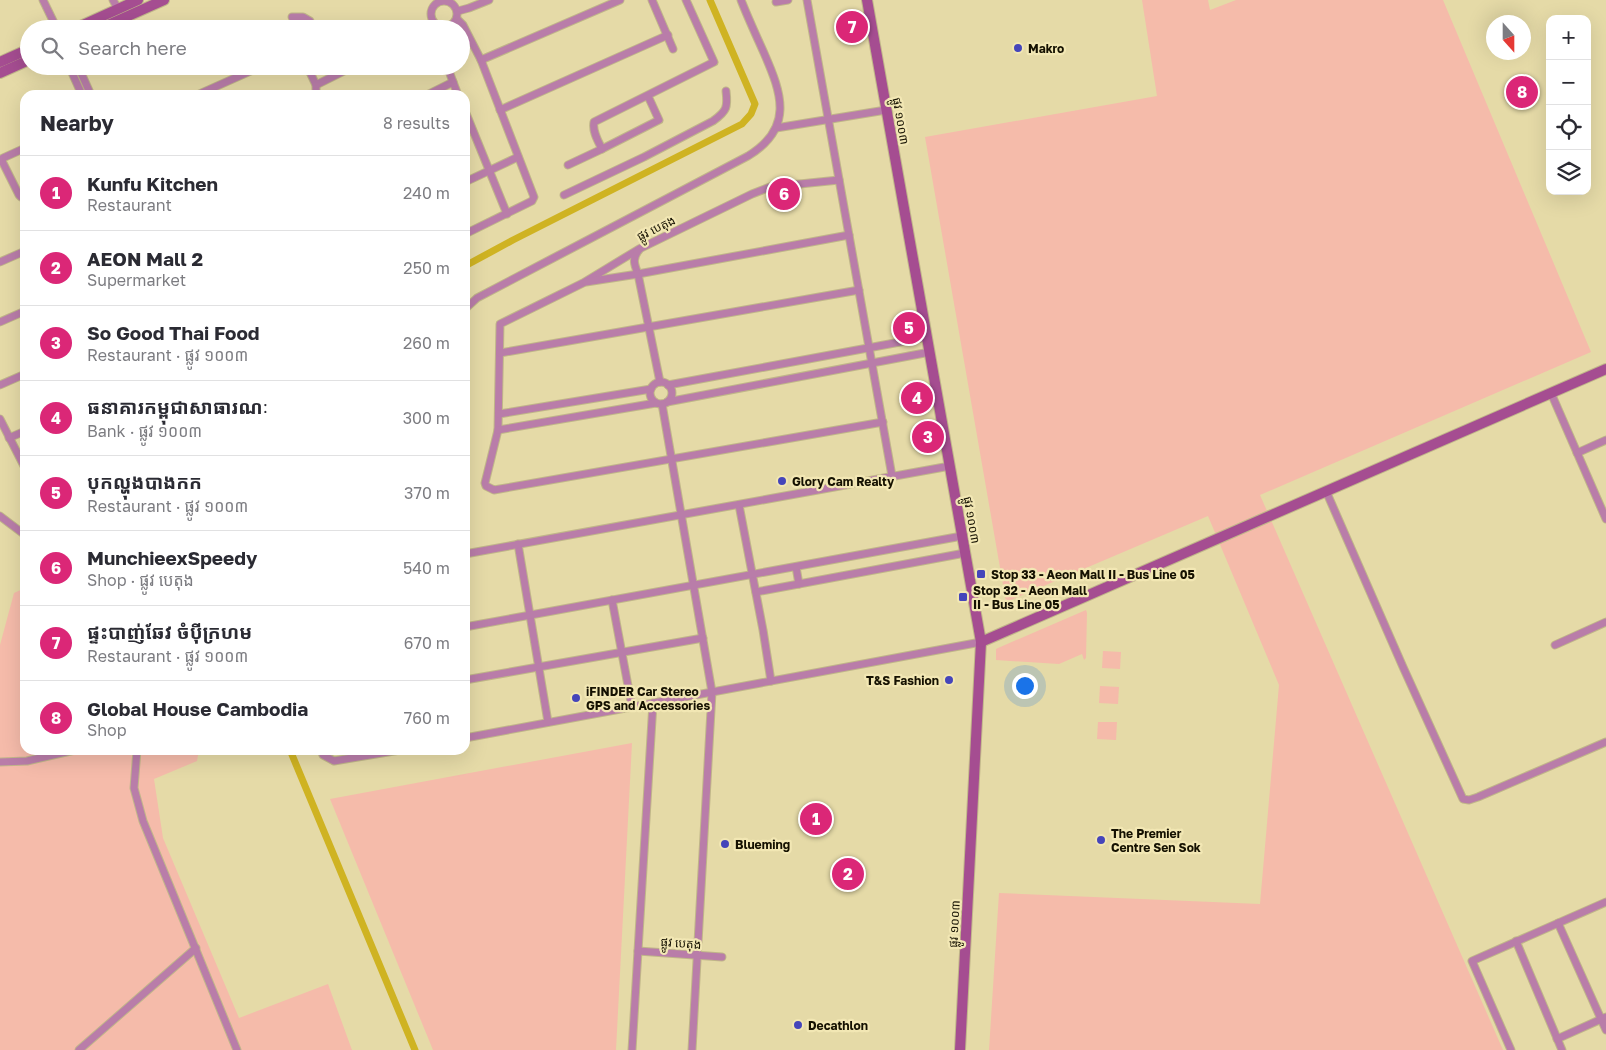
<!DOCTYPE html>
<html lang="en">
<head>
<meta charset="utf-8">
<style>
  body { margin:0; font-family:"Golos Text","Noto Sans Khmer",sans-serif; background:#f7f7f7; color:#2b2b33 }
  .controls { position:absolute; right:15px; top:15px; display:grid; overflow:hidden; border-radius:10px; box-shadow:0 5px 20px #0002 }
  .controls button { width:45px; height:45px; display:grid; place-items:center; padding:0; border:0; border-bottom:1px solid #e1e1e2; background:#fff; color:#2b2b33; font:25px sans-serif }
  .compass { position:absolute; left:1486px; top:15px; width:45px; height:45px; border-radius:50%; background:#fff; box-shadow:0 5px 20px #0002; rotate:159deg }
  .you { position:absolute; left:1024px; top:685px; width:18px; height:18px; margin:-12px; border:4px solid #fff; border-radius:50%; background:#1a73e8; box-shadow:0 0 0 8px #1a73e833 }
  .badge { display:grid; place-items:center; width:32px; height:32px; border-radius:50%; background:#db2777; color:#fff; font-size:16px; font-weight:700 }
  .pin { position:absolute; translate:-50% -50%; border:2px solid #fff; box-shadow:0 1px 5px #0006 }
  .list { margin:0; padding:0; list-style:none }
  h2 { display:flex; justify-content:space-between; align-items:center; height:65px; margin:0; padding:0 20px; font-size:21px }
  h2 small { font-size:16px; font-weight:400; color:#7c7c81 }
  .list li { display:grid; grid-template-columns:32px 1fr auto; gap:15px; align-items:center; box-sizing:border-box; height:75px; padding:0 20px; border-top:1px solid #e1e1e2 }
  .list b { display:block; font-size:19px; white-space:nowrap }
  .list p { margin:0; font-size:16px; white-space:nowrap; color:#7c7c81 }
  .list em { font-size:16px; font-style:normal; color:#7c7c81 }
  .icon { flex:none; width:28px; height:28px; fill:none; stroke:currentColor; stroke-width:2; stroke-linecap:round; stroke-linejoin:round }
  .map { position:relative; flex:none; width:1606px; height:1050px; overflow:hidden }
  .search { position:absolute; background:#fff; box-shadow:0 5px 20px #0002; left:20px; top:20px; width:450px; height:55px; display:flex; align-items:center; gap:12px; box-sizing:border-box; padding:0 18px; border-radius:28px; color:#7c7c81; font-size:19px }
  .panel { position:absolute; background:#fff; box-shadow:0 5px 20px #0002; left:20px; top:90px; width:450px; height:665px; border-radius:15px }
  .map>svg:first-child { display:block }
</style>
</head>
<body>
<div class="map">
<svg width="1606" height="1050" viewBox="0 0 1606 1050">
  <rect width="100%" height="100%" fill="#e5daa7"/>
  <g fill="#f5bbaa">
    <polygon points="1142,0 1208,0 1210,10 1236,0 1443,0 1591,352 1260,495 1503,1050 989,1050 999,893 1260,904 1279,685 1208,516 1006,602 925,137 1157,96"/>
    <polygon points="25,588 25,750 199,750 197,761 154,779 163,838 239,1018 328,984 352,1050 0,1050 0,645 14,593"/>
    <polygon points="1086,610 1087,613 1086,658 1084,660 1082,654 1059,664 996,660 996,649 998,648"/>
    <polygon points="1103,651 1121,652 1120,669 1102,668"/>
    <polygon points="1100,686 1119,687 1118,704 1099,703"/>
    <polygon points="1098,722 1117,722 1116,740 1097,739"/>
    <polygon points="632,743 616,1050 433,1050 330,799"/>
  </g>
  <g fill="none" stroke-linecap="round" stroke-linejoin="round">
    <g stroke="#cfb322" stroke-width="7">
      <polyline points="465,266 513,240 742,124 751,114 755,104 710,0"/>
      <polyline points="290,750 415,1050"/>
    </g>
    <g stroke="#c0b689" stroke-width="9">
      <g id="street">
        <polyline points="43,0 57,29"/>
        <polyline points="113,0 118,9"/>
        <polyline points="652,0 673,49"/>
        <polyline points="807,0 892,476"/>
        <circle cx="444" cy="14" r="13"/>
        <polyline points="776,2 788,0"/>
        <polyline points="458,11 469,8 489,0"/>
        <polyline points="292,17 303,17 310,21 313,29"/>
        <polyline points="457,19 463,25 481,60 534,197 532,201 465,234"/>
        <polyline points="481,60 620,0"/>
        <polyline points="69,66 82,95"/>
        <polyline points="78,66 91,95"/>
        <polyline points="307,66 316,85 316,95"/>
        <polyline points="447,66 458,95"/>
        <polyline points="316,85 354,66"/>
        <polyline points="197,95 262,66"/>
        <polyline points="427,95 453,82"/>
        <path d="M648,96L659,120L602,149C598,141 592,131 594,122L714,62L686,0"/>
        <polyline points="500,110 668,35"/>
        <polyline points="465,111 507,214"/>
        <polyline points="776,128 886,110"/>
        <polyline points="25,148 3,158 2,161 19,195 21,197 25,196"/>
        <polyline points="568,165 602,149"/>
        <polyline points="839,180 770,187 752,194 639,249 583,283 500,324 498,430 485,483 486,486 494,490 883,422"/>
        <polyline points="465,182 518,157"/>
        <path d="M564,195L644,157L713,121C727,111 728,107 726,91"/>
        <path d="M639,250C632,258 634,264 638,274L660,382"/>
        <polyline points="0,262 25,251"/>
        <polyline points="586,282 638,274 849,235"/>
        <path d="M465,309L477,298L748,156C794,128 782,94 764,53C756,35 748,18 741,0"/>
        <polyline points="0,322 25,311"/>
        <polyline points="500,353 859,290"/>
        <circle cx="661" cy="393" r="11"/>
        <polyline points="0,385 25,374"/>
        <polyline points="668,385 927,337"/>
        <polyline points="1551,393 1606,519"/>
        <polyline points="667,402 930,352"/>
        <polyline points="662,404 712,692 692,1050"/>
        <polyline points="499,414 651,389"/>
        <polyline points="0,419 25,468"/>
        <polyline points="498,430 656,403"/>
        <polyline points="9,438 25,431"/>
        <polyline points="1577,453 1606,440"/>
        <polyline points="1326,491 1403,667 1463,799 1469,800 1478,797 1606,742"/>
        <polyline points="739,505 763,630 771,681"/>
        <polyline points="0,516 25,535"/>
        <polyline points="518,544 548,722"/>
        <polyline points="465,554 950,466"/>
        <polyline points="796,567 799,584"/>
        <polyline points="756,592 965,553"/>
        <polyline points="612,600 632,707"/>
        <polyline points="465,627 962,536"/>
        <polyline points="1555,645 1606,622"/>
        <polyline points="465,680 703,638"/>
        <polyline points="465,738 981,642"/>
        <polyline points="137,750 134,788 143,821 237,1050"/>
        <polyline points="321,750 323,755 334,761 400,750"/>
        <polyline points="0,762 27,761 75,750"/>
        <polyline points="1558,923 1606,1030"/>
        <polyline points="1516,941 1562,1050"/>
        <polyline points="638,951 722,957"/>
        <polyline points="1557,1039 1606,1017"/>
        <polyline points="79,1050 196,948"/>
        <polyline points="632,1050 653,703"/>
        <polyline points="1511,1050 1472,961 1606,902"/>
      </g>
    </g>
    <g stroke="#c0b689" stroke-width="12">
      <g id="secondary">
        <polyline points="867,0 981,642 960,1050"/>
        <polyline points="74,29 138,0"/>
        <polyline points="99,29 164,0"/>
        <polyline points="0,62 29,49"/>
        <polyline points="0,73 29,60"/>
        <polyline points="981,642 1606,369"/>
      </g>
    </g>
    <use href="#street" stroke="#b97da9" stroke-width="7"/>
    <use href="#secondary" stroke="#a54d91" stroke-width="10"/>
  </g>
  <g fill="#4545ba" stroke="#f2e7b4" stroke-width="2">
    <circle cx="1018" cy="48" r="5"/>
    <circle cx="782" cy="481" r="5"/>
    <rect x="976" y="569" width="10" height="10" rx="2.5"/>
    <rect x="958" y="592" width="10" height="10" rx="2.5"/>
    <circle cx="949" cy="680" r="5"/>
    <circle cx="576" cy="698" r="5"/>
    <circle cx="1101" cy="840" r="5"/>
    <circle cx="725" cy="844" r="5"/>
    <circle cx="798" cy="1025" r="5"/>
  </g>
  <g text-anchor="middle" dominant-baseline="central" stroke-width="4.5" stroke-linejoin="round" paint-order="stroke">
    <g font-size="12" font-weight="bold" fill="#151101" stroke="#f2e7b4" text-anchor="start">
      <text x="1028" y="48">Makro</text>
      <text x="792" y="481">Glory Cam Realty</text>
      <text x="991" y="574">Stop 33 - Aeon Mall II - Bus Line 05</text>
      <text x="973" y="590">Stop 32 - Aeon Mall<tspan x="973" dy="14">II - Bus Line 05</tspan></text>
      <text x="939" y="680" text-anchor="end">T&amp;S Fashion</text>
      <text x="586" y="691">iFINDER Car Stereo<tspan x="586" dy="14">GPS and Accessories</tspan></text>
      <text x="1111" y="833">The Premier<tspan x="1111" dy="14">Centre Sen Sok</tspan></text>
      <text x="735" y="844">Blueming</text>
      <text x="808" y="1025">Decathlon</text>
    </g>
    <g font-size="12" fill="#151101" stroke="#f2e7b4">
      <text transform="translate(901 121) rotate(80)">ផ្លូវ ១០០៣</text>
      <text transform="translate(656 228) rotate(-26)">ផ្លូវ បេតុង</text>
      <text transform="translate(972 520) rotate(80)">ផ្លូវ ១០០៣</text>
      <text transform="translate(954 924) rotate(-87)">ផ្លូវ ១០០៣</text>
      <text transform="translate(681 943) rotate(4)">ផ្លូវ បេតុង</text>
    </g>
  </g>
</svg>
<div class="controls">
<button>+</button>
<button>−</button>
<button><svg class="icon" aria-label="locate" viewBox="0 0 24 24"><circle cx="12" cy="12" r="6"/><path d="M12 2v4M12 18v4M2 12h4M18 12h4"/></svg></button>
<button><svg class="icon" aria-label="layers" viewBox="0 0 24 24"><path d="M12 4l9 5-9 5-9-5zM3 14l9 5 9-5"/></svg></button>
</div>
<svg class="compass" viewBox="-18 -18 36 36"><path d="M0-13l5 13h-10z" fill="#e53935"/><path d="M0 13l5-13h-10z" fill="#7c7c81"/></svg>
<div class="you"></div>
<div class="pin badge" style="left:816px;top:819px">1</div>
<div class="pin badge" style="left:848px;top:874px">2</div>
<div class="pin badge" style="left:928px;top:437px">3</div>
<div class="pin badge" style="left:917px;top:398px">4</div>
<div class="pin badge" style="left:909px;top:328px">5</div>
<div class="pin badge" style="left:784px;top:194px">6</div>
<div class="pin badge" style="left:852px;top:27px">7</div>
<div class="pin badge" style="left:1522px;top:92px">8</div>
<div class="search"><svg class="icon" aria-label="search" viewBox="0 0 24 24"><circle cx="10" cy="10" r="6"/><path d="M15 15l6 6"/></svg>Search here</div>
<section class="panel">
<h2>Nearby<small>8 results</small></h2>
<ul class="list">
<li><span class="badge">1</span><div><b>Kunfu Kitchen</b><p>Restaurant</p></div><em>240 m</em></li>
<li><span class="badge">2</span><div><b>AEON Mall 2</b><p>Supermarket</p></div><em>250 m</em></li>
<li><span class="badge">3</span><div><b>So Good Thai Food</b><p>Restaurant · ផ្លូវ ១០០៣</p></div><em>260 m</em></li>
<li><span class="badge">4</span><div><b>ធនាគារកម្ពុជាសាធារណៈ</b><p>Bank · ផ្លូវ ១០០៣</p></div><em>300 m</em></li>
<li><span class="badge">5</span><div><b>បុកល្ហុងបាងកក</b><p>Restaurant · ផ្លូវ ១០០៣</p></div><em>370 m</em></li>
<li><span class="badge">6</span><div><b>MunchieexSpeedy</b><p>Shop · ផ្លូវ បេតុង</p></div><em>540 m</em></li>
<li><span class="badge">7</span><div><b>ផ្ទះបាញ់ឆែវ ចំប៉ីក្រហម</b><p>Restaurant · ផ្លូវ ១០០៣</p></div><em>670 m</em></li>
<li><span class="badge">8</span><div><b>Global House Cambodia</b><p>Shop</p></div><em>760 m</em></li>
</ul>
</section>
</div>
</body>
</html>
